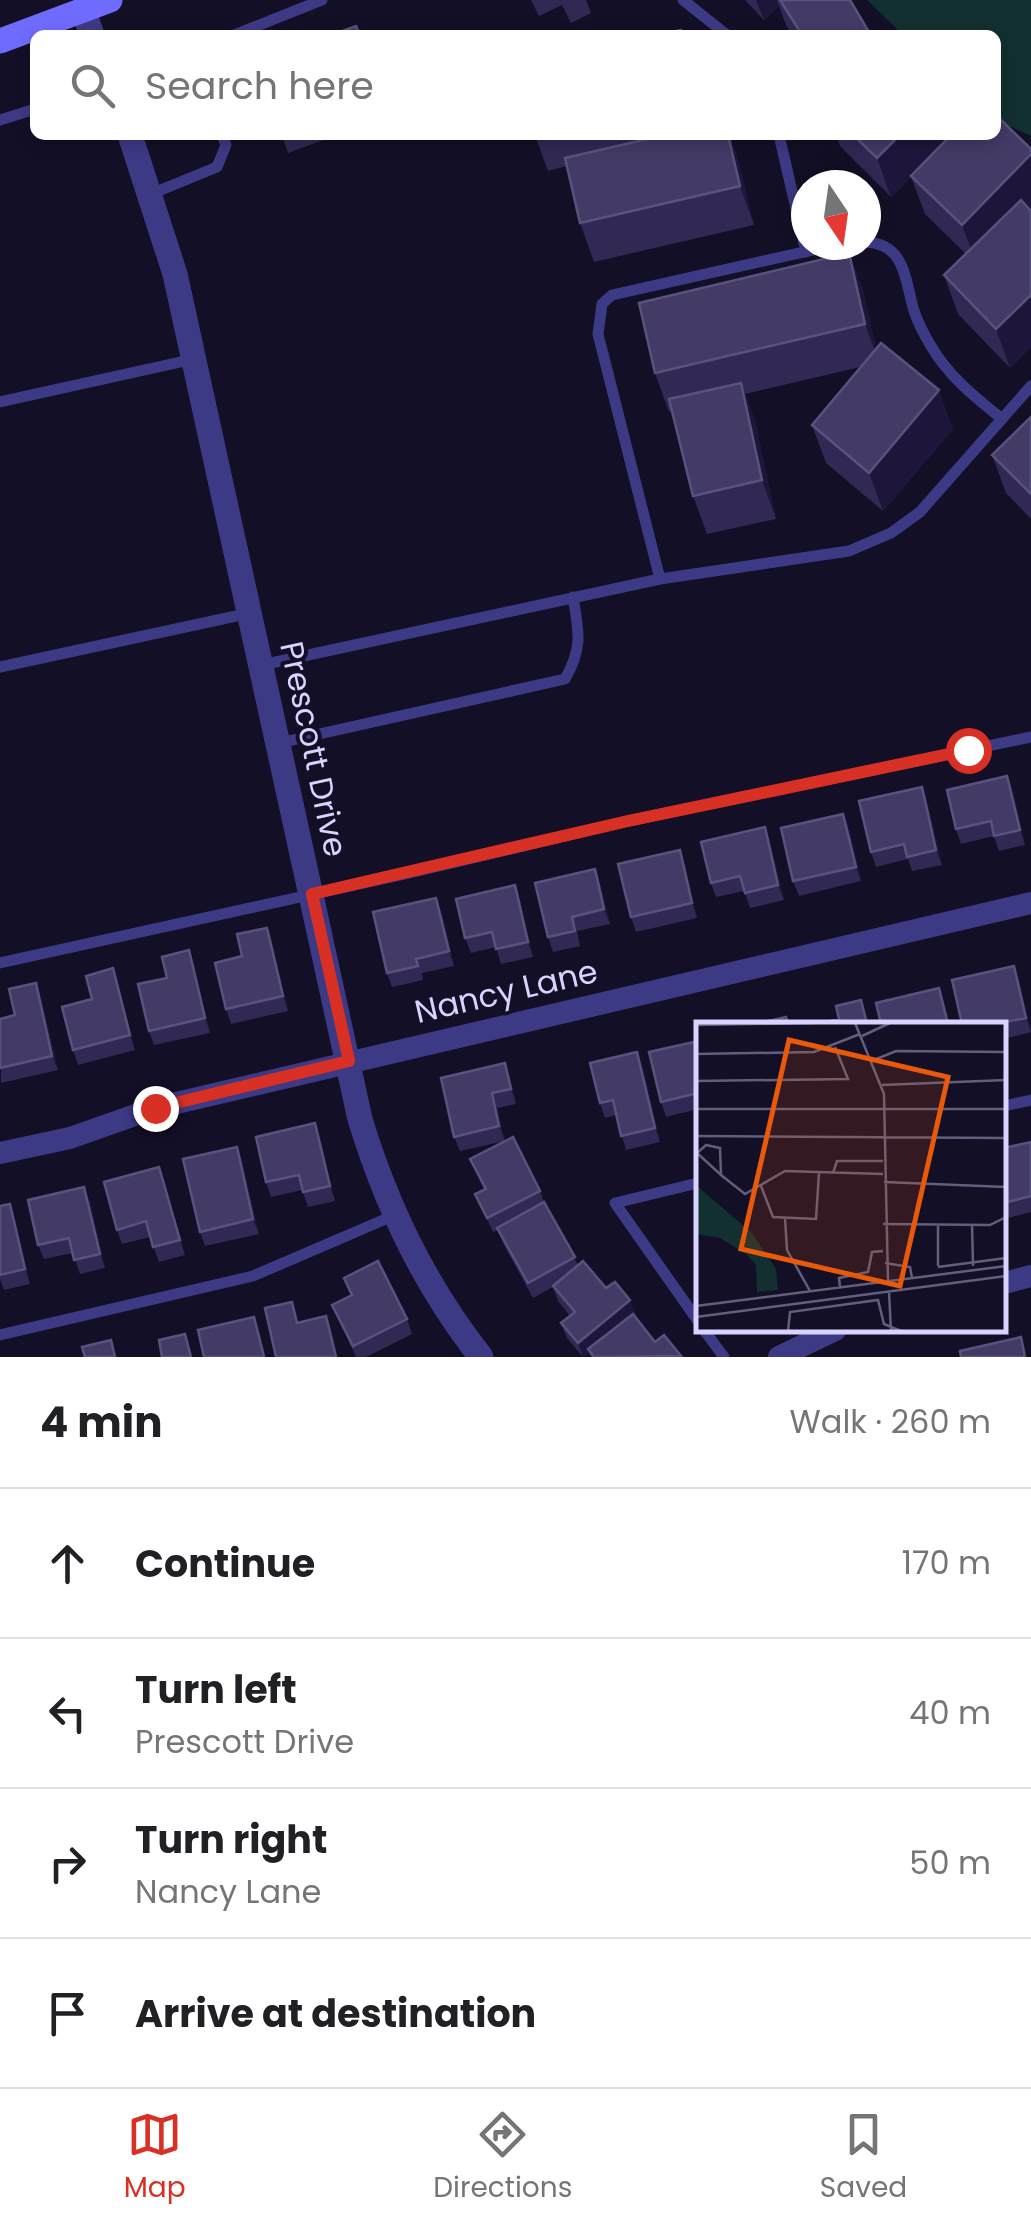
<!DOCTYPE html>
<html lang="en">
<head>
<meta charset="utf-8">
<style>
  body { margin:0; font-family:Poppins,sans-serif; background:#f2f2f2; color:#202124 }
  .compass { position:absolute; left:791px; top:170px; width:90px; height:90px; border-radius:50%; background:#fff; box-shadow:0 5px 15px #0003; rotate:167deg }
  .stop { position:absolute; width:30px; height:30px; margin:-22px; border:8px solid #d93025; border-radius:50%; background:#fff }
  .stop.end { background:#d93025; border-color:#fff; box-shadow:0 2px 10px #0008 }
  .list { margin:0; padding:0; list-style:none }
  h2 { display:flex; justify-content:space-between; align-items:center; height:130px; margin:0; padding:0 40px; font-size:42px }
  h2 small { font-size:32px; font-weight:400; color:#757577 }
  .list li { display:grid; grid-template-columns:65px 1fr auto; gap:30px; align-items:center; box-sizing:border-box; height:150px; padding:0 40px; border-top:2px solid #e0e0e0 }
  .list b { display:block; font-size:38px; white-space:nowrap }
  .list p { margin:0; font-size:32px; white-space:nowrap; color:#757577 }
  .list em { font-size:32px; font-style:normal; color:#757577 }
  .icon { flex:none; width:55px; height:55px; fill:none; stroke:currentColor; stroke-width:2; stroke-linecap:round; stroke-linejoin:round }
  .map { position:relative; flex:none; width:1031px; height:1357px; overflow:hidden }
  .search { position:absolute; background:#fff; box-shadow:0 5px 15px #0003; left:30px; right:30px; top:30px; height:110px; display:flex; align-items:center; gap:25px; box-sizing:border-box; padding:0 35px; border-radius:15px; color:#757577; font-size:38px }
  .sheet { height:730px; background:#fff }
  nav { display:flex; justify-content:space-around; align-items:center; box-sizing:border-box; height:140px; border-top:2px solid #e0e0e0; background:#fff; font-size:28px; color:#757577 }
  nav a { display:grid; justify-items:center; gap:5px }
  nav .on { color:#d93025 }
  .map>svg:first-child { display:block }
</style>
</head>
<body>
<div class="map">
<svg width="1031" height="1357" viewBox="0 0 1031 1357">
  <rect width="100%" height="100%" fill="#130f26"/>
  <polygon fill="#12302f" points="867,0 1031,0 1031,136 996,120 996,35 903,35"/>
  <g fill="none" stroke-linecap="round" stroke-linejoin="round">
    <g stroke="#3d3a85" stroke-width="11">
      <polyline points="683,0 727,35"/>
      <polyline points="234,35 322,0"/>
      <polyline points="0,120 35,109"/>
      <polyline points="779,135 806,252"/>
      <polyline points="151,194 217,167 226,145 222,135"/>
      <path d="M866,242C906,244 905,281 914,311C918,323 925,336 931,346C949,377 975,397 1002,419"/>
      <polyline points="0,402 194,359"/>
      <polyline points="660,579 598,334 602,304 612,295 835,245"/>
      <polyline points="262,665 660,579 849,551 891,533 920,512 1031,386"/>
      <polyline points="0,667 250,613"/>
      <path d="M279,743L565,679C583,648 579,632 573,597"/>
      <polyline points="0,963 405,874 628,821 1031,737"/>
      <polyline points="1004,1106 1031,1100"/>
      <polyline points="698,1183 615,1203 698,1321"/>
      <polyline points="704,1330 724,1357"/>
      <polyline points="0,1335 253,1276 395,1215"/>
    </g>
    <g stroke="#3d3a85" stroke-width="22">
      <polyline points="0,1153 70,1138 155,1108 1031,903"/>
      <polyline points="1004,1283 1031,1276"/>
      <polyline points="779,1357 835,1330"/>
    </g>
    <g stroke="#3d3a85" stroke-width="25">
      <polyline points="83,10 92,35"/>
      <path d="M130,135L175,274L360,1119C386,1205 425,1286 481,1357"/>
    </g>
    <polyline stroke="#6f6bff" stroke-width="25" points="0,41 110,0"/>
  </g>
  <g fill="#312854">
    <polygon points="531,0 586,0 591,13 571,23 562,5 539,16"/>
    <polygon points="745,0 850,0 871,35 792,35 786,25 779,6 764,20"/>
    <polygon points="282,135 337,135 288,153"/>
    <polygon points="535,135 730,135 738,160 754,225 594,262 580,223 567,166 548,171"/>
    <polygon points="836,135 996,135 1031,211 1031,347 1010,368 958,314 944,275 966,254 925,214 911,177 891,197 840,146"/>
    <polygon points="849,253 863,291 876,349 953,429 883,511 826,463 812,425 860,367 745,394 755,421 776,519 707,534 693,496 672,411 669,412 655,373"/>
    <polygon points="1031,417 1031,519 1006,493 992,455"/>
    <polygon points="1007,776 1013,791 1025,845 999,851 994,836 961,844 956,829"/>
    <polygon points="922,787 927,801 942,865 912,871 908,859 876,867 871,852"/>
    <polygon points="843,814 849,828 861,881 799,896 793,881"/>
    <polygon points="765,827 770,842 784,900 750,908 744,891 716,897 711,883"/>
    <polygon points="685,864 697,918 636,932 631,917"/>
    <polygon points="595,869 600,884 610,924 577,931 580,946 553,952 548,937"/>
    <polygon points="520,900 533,957 501,964 496,947 471,953 465,938"/>
    <polygon points="442,913 454,966 422,973 423,980 392,987 387,973"/>
    <polygon points="267,928 272,942 288,1011 231,1024 226,1009 242,956"/>
    <polygon points="189,950 194,965 210,1033 154,1045 149,1031"/>
    <polygon points="113,968 135,1050 78,1065 73,1050 92,999"/>
    <polygon points="1019,981 1031,1032 1004,1039 1004,1024 962,1024"/>
    <polygon points="41,998 58,1070 1,1083 0,1019 15,1015"/>
    <polygon points="698,1041 698,1109 666,1117 661,1102"/>
    <polygon points="643,1067 660,1142 626,1150 616,1115 605,1118 600,1103"/>
    <polygon points="441,1078 510,1078 516,1104 497,1108 505,1141 460,1151 454,1137"/>
    <polygon points="320,1138 335,1201 308,1207 302,1190 271,1197 266,1182"/>
    <polygon points="1031,1142 1031,1212 1004,1219 1004,1148"/>
    <polygon points="237,1147 242,1161 259,1234 205,1246 200,1232"/>
    <polygon points="470,1159 540,1191 544,1202 578,1265 636,1315 635,1316 655,1342 681,1357 591,1357 589,1353 583,1357 567,1338 561,1323 570,1316 558,1301 553,1287 533,1298 503,1243 498,1230 493,1232 475,1194 484,1190"/>
    <polygon points="159,1167 185,1255 159,1262 150,1237 122,1244 117,1230"/>
    <polygon points="90,1201 105,1268 80,1274 73,1253 44,1259 38,1245"/>
    <polygon points="10,1204 15,1219 30,1284 4,1290 0,1279 0,1206"/>
    <polygon points="344,1278 407,1319 412,1334 366,1357 356,1357 332,1305 351,1296"/>
  </g>
  <g fill="#1d163a">
    <polygon points="756,0 777,0 779,6 764,20"/>
    <polygon points="728,135 730,135 738,160 754,225 740,186"/>
    <polygon points="900,135 953,135 891,197 877,158"/>
    <polygon points="1031,154 1031,207 976,263 962,225"/>
    <polygon points="849,253 863,291 879,363 865,324"/>
    <polygon points="1031,295 1031,347 1010,368 996,329"/>
    <polygon points="741,383 755,421 776,519 762,480"/>
    <polygon points="939,390 953,429 883,511 869,473"/>
    <polygon points="1007,776 1013,791 1025,845 1020,830"/>
    <polygon points="922,787 927,801 942,865 936,850"/>
    <polygon points="843,814 849,828 861,881 856,867"/>
    <polygon points="765,827 770,842 784,900 778,885"/>
    <polygon points="680,850 685,864 697,918 692,903"/>
    <polygon points="595,869 600,884 610,924 604,909"/>
    <polygon points="515,885 520,900 533,957 528,942"/>
    <polygon points="436,898 442,913 454,966 449,951"/>
    <polygon points="267,928 272,942 288,1011 283,996"/>
    <polygon points="189,950 194,965 210,1033 205,1018"/>
    <polygon points="1014,966 1019,981 1031,1032 1026,1018"/>
    <polygon points="113,968 118,983 135,1050 130,1035"/>
    <polygon points="36,983 41,998 58,1070 52,1056"/>
    <polygon points="637,1052 643,1067 660,1142 655,1128"/>
    <polygon points="505,1063 510,1078 516,1104 511,1089"/>
    <polygon points="492,1093 497,1108 505,1141 499,1126"/>
    <polygon points="315,1123 320,1138 335,1201 330,1186"/>
    <polygon points="237,1147 242,1161 259,1234 253,1219"/>
    <polygon points="159,1167 165,1181 185,1255 180,1240"/>
    <polygon points="84,1187 90,1201 105,1268 100,1254"/>
    <polygon points="10,1204 15,1219 30,1284 25,1269"/>
    <polygon points="630,1300 636,1315 590,1352 588,1349 589,1353 583,1357 578,1343"/>
    <polygon points="326,1316 332,1331 338,1357 336,1357"/>
    <polygon points="254,1317 260,1332 266,1357 264,1357"/>
  </g>
  <g fill="#433a66" stroke="#5a527e" stroke-width="2.5">
    <polygon points="780,0 850,0 869,32 864,35 802,35"/>
    <polygon points="356,26 360,35 331,35"/>
    <polygon points="681,30 682,35 657,35"/>
    <polygon points="996,115 1031,149 1031,154 962,225 911,176 951,135 996,135"/>
    <polygon points="665,135 728,135 740,186 580,223 565,158"/>
    <polygon points="853,135 900,135 877,158"/>
    <polygon points="1021,200 1031,211 1031,295 996,329 944,275"/>
    <polygon points="849,253 865,324 655,373 639,303"/>
    <polygon points="881,343 939,390 869,473 812,425"/>
    <polygon points="741,383 762,480 693,496 669,399"/>
    <polygon points="1031,417 1031,494 992,455"/>
    <polygon points="1007,776 1020,830 994,836 991,821 956,829 947,790"/>
    <polygon points="922,787 936,850 907,857 904,844 871,852 859,801"/>
    <polygon points="843,814 856,867 793,881 781,828"/>
    <polygon points="765,827 778,885 745,893 740,876 711,883 701,842"/>
    <polygon points="680,850 692,903 631,917 618,864"/>
    <polygon points="595,869 604,909 572,917 575,931 548,937 535,883"/>
    <polygon points="515,885 528,942 496,949 492,932 465,938 456,899"/>
    <polygon points="436,898 449,951 416,959 418,966 387,973 373,912"/>
    <polygon points="267,928 283,996 226,1009 215,963 242,956 237,934"/>
    <polygon points="189,950 205,1018 149,1031 138,984 167,978 162,957"/>
    <polygon points="1014,966 1026,1018 996,1024 962,1024 952,980"/>
    <polygon points="113,968 130,1035 73,1050 62,1007 92,999 86,976"/>
    <polygon points="36,983 52,1056 0,1068 0,1019 15,1015 9,989"/>
    <polygon points="939,988 948,1024 881,1024 876,1003"/>
    <polygon points="861,1000 867,1024 818,1024 839,1019 836,1006"/>
    <polygon points="786,1017 788,1024 756,1024"/>
    <polygon points="698,1041 698,1093 661,1102 649,1052"/>
    <polygon points="637,1052 655,1128 621,1136 613,1100 600,1103 590,1063"/>
    <polygon points="505,1063 511,1089 492,1093 499,1126 454,1137 441,1078"/>
    <polygon points="315,1123 330,1186 303,1192 299,1175 266,1182 256,1137"/>
    <polygon points="513,1137 540,1191 487,1218 475,1194 486,1189 470,1159"/>
    <polygon points="1031,1142 1031,1196 1004,1203 1004,1148"/>
    <polygon points="237,1147 253,1219 200,1232 183,1159"/>
    <polygon points="159,1167 180,1240 153,1247 146,1221 117,1230 104,1182"/>
    <polygon points="84,1187 100,1254 74,1260 69,1238 38,1245 28,1200"/>
    <polygon points="544,1202 575,1257 528,1283 497,1228"/>
    <polygon points="10,1204 25,1269 0,1275 0,1206"/>
    <polygon points="378,1261 407,1319 353,1346 332,1305 352,1295 344,1278"/>
    <polygon points="583,1261 606,1288 615,1282 630,1300 578,1343 561,1323 575,1312 553,1286"/>
    <polygon points="292,1302 297,1323 326,1316 336,1357 276,1357 265,1308"/>
    <polygon points="633,1314 655,1342 664,1335 681,1356 594,1357 588,1349"/>
    <polygon points="254,1317 264,1357 204,1357 198,1330"/>
    <polygon points="185,1334 191,1357 162,1357 159,1340"/>
    <polygon points="1021,1337 1025,1357 961,1357 960,1351"/>
    <polygon points="111,1340 115,1357 85,1357 82,1347"/>
  </g>
  <g fill="none" stroke-linecap="round" stroke-linejoin="round">
    <polyline stroke="#d93025" stroke-width="12" points="155,1108 349,1061 312,894 628,821 968,750"/>
  </g>
  <g text-anchor="middle" dominant-baseline="central" stroke-width="8" stroke-linejoin="round" paint-order="stroke">
    <g font-size="32" fill="#d9d4ff" stroke="#130f26">
      <text transform="translate(314 749) rotate(78)">Prescott Drive</text>
      <text transform="translate(506 991) rotate(-13)">Nancy Lane</text>
    </g>
  </g>
  <g transform="translate(696 1022)">
    <rect width="310" height="310" fill="#130f26"/>
    <path d="M0,163L56,211L80,247L82,268L61,270L60,243L50,232L24,216L0,212Z" fill="#12302f"/>
    <path fill="none" stroke="#625e7d" stroke-width="2.5" d="M159,1L188,72L192,259M0,3L118,1M166,14L194,1M0,32L118,30L164,12M178,38L200,29L310,30M0,59L152,57L139,25M186,63L310,58M0,87H310M0,114L310,116M10,123L24,126L25,153L1,131ZM137,151L141,139H187M25,153L49,172L89,149L187,152M188,160L310,165M65,164L77,195L120,197L123,151M89,196L91,228L114,269M187,202L294,203L310,195M276,202L277,244M189,241L214,245L216,256M242,244V202M242,245L310,236M144,265L143,256L172,250L176,230L187,229M193,270L195,309M0,284L310,244M0,295L310,254M92,309L94,290L182,278L188,302L205,309"/>
    <path fill="#e8590c" fill-opacity="0.15" stroke="#e8590c" stroke-width="5" d="M93,18L252,55L204,264L45,227Z"/>
    <rect width="310" height="310" fill="none" stroke="#d9d4ff" stroke-width="5"/>
  </g>
</svg>
<svg class="compass" viewBox="-18 -18 36 36"><path d="M0-13l5 13h-10z" fill="#e53935"/><path d="M0 13l5-13h-10z" fill="#757577"/></svg>
<div class="stop" style="left:968px;top:750px"></div>
<div class="stop end" style="left:155px;top:1108px"></div>
<div class="search"><svg class="icon" aria-label="search" viewBox="0 0 24 24"><circle cx="10" cy="10" r="6"/><path d="M15 15l6 6"/></svg>Search here</div>
</div>
<section class="sheet">
<h2>4 min<small>Walk · 260 m</small></h2>
<ul class="list">
<li><svg class="icon" aria-label="ahead" viewBox="0 0 24 24"><path d="M12 20V5M6 11l6-6 6 6"/></svg><div><b>Continue</b></div><em>170 m</em></li>
<li><svg class="icon" aria-label="left" viewBox="0 0 24 24"><path d="M17 20v-9H6M10 6l-5 5 5 5"/></svg><div><b>Turn left</b><p>Prescott Drive</p></div><em>40 m</em></li>
<li><svg class="icon" aria-label="right" viewBox="0 0 24 24"><path d="M7 20v-9h11M14 6l5 5-5 5"/></svg><div><b>Turn right</b><p>Nancy Lane</p></div><em>50 m</em></li>
<li><svg class="icon" aria-label="arrive" viewBox="0 0 24 24"><path d="M6 21V4h12l-3 4 3 4H6"/></svg><div><b>Arrive at destination</b></div></li>
</ul>
</section>
<nav>
<a class="on"><svg class="icon" aria-label="map" viewBox="0 0 24 24"><path d="M3 6l6-2 6 2 6-2v14l-6 2-6-2-6 2zM9 4v14M15 6v14"/></svg>Map</a>
<a><svg class="icon" aria-label="directions" viewBox="0 0 24 24"><path d="M12 3l9 9-9 9-9-9zM9 14v-3h6M13 9l2 2-2 2"/></svg>Directions</a>
<a><svg class="icon" aria-label="saved" viewBox="0 0 24 24"><path d="M7 4h10v16l-5-4-5 4z"/></svg>Saved</a>
</nav>
</body>
</html>
